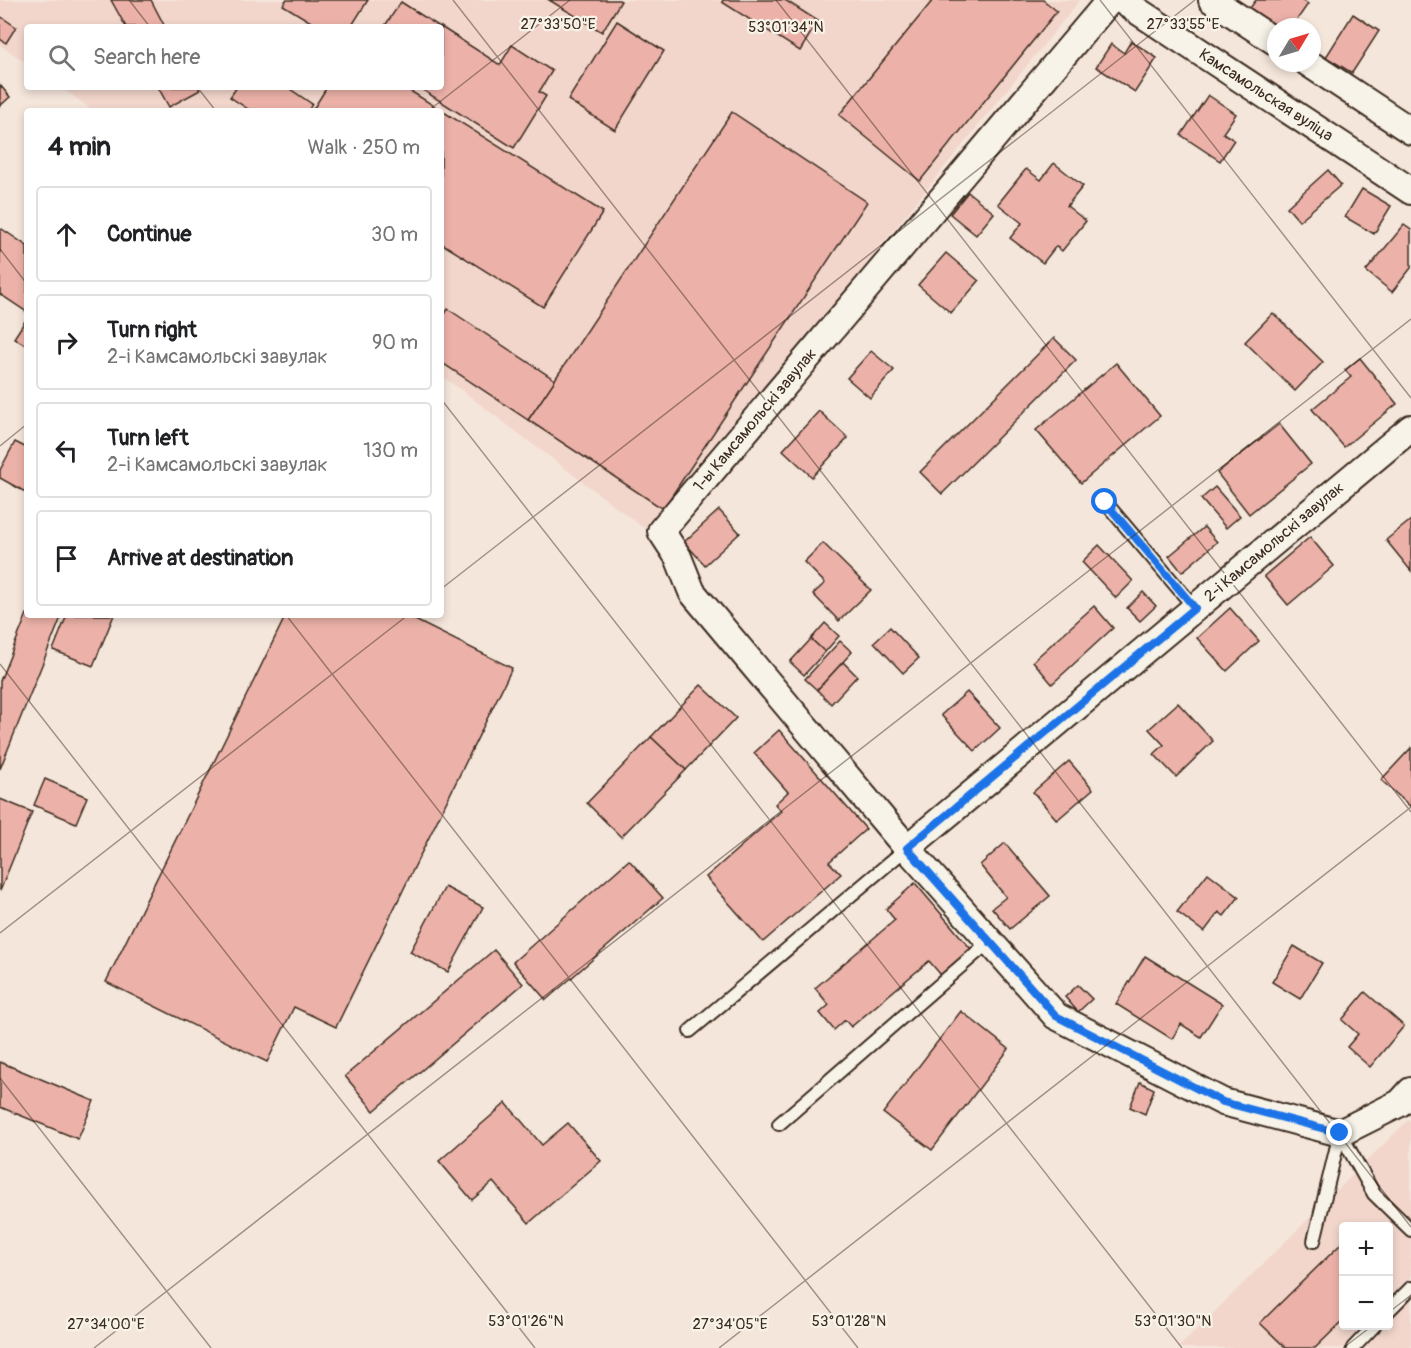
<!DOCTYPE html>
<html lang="en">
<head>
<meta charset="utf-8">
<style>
  body { margin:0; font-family:Pangolin,sans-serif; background:#f6f6f6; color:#202124 }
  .controls { position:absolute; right:18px; bottom:18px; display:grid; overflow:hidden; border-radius:6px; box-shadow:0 3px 9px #0003 }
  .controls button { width:54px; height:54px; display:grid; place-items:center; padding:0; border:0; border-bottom:2px solid #e0e0e0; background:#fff; color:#202124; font:30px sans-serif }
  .compass { position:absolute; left:1267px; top:18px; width:54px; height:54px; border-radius:50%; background:#fff; box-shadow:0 3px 9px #0003; rotate:52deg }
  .stop { position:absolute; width:18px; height:18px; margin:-14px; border:4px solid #1a73e8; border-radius:50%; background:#fff }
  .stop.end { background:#1a73e8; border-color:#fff; box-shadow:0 2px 6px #0008 }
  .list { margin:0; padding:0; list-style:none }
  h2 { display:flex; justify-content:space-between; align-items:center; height:78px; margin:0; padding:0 24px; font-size:26px }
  h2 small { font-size:20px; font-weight:400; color:#757577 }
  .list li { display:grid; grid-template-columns:39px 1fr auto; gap:18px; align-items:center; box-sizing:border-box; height:96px; margin:0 12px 12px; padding:0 12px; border:2px solid #e0e0e0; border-radius:6px }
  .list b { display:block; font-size:22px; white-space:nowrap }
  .list p { margin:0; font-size:20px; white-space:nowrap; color:#757577 }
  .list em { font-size:20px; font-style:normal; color:#757577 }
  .icon { flex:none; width:33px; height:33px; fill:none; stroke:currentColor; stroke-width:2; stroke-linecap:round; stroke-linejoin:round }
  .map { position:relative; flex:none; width:1411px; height:1348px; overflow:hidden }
  .search { position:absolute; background:#fff; box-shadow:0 3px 9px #0003; left:24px; top:24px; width:420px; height:66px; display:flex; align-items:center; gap:15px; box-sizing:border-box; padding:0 21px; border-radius:6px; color:#757577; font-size:22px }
  .panel { position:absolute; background:#fff; box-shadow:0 3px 9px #0003; left:24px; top:108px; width:420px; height:510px; border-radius:6px }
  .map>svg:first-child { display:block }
</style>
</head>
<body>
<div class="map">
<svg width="1411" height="1348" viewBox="0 0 1411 1348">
  <rect width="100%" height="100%" fill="#f5e6db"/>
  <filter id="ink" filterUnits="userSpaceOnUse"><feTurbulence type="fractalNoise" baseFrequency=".0167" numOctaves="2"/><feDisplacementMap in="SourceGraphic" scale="12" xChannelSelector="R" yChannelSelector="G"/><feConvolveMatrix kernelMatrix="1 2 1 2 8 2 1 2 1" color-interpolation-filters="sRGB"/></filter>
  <g filter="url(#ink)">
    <g fill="#f2d6cc" fill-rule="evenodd">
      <polygon points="0,0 1080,0 649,532 441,375 441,111 93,111 61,87 441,87 441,27 27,27 27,63 0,45"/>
      <path d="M1408,1120L1411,1123V1348H1178ZM1344,1226H1388V1326H1344Z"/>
    </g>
    <g fill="#ecb2a9" stroke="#3b2a1e" stroke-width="1.5">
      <polygon points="111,0 151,0 165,27 126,27"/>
      <polygon points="286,0 368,0 351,27 319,27 283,5"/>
      <polygon points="549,0 619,0 621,1 602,32"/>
      <polygon points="723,0 785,0 818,21 800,51 722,2"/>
      <polygon points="933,0 1043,0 1057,11 920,181 839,115"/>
      <polygon points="1256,0 1302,0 1308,4 1292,27 1276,27 1250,8"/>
      <polygon points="401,2 440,27 384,27"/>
      <polygon points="1353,14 1379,31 1352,73 1326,57"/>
      <polygon points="0,16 16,27 6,43 0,39"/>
      <polygon points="617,21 664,51 615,130 568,100"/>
      <polygon points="441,27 500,65 512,45 552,71 539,92 546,96 514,148 418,87 441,87"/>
      <polygon points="1131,41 1157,58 1135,92 1096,67 1111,44 1124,53"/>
      <polygon points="0,85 10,97 0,106"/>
      <polygon points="158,87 198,87 200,90 169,107"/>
      <polygon points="237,87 287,87 312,104 308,111 251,111 230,97"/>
      <polygon points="327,87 404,87 603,212 543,307 441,243 441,111 312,111"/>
      <polygon points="1208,95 1236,114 1223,133 1234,140 1220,161 1181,135"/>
      <polygon points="732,112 867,202 663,509 528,420"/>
      <polygon points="1054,163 1083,186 1067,206 1086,221 1062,251 1056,246 1043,263 1010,238 1022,223 998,204 1026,169 1041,180"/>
      <polygon points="1328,170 1341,185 1299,221 1287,207"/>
      <polygon points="1362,189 1391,206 1374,234 1345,217"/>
      <polygon points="968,192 994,213 976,235 950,214"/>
      <polygon points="1404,225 1411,230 1411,268 1392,292 1366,271"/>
      <polygon points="2,229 27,246 27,312 0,294 0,233"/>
      <polygon points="946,253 979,281 951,313 918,285"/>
      <polygon points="448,309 555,380 528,420 441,362 441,320"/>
      <polygon points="1273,313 1323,362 1295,391 1245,342"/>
      <polygon points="27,318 27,346 14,338"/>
      <polygon points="1054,338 1076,360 942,494 920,472"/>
      <polygon points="871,351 894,370 870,398 847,378"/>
      <polygon points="1360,358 1397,404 1344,447 1312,409 1351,377 1345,370"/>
      <polygon points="1116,363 1160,416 1081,483 1036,430"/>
      <polygon points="819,411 848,438 812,477 783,450"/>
      <polygon points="1279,424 1311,464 1249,514 1217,473"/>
      <polygon points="15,442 27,448 27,493 0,478 0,470"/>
      <polygon points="1215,487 1240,516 1226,528 1201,499"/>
      <polygon points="719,510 740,533 705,565 684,542"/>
      <polygon points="1411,520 1411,571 1386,540"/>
      <polygon points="1204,527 1217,542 1182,572 1169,556"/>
      <polygon points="1310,537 1334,566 1288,605 1264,576"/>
      <polygon points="823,543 871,590 839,621 813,594 825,583 804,562"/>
      <polygon points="1099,545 1133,581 1116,598 1082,562"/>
      <polygon points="1143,592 1156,606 1140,621 1127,608"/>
      <polygon points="1094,606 1113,628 1052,684 1033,661"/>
      <polygon points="1230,608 1259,641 1227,671 1197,638"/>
      <polygon points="27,614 62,615 0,769 0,681"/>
      <polygon points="67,615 114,615 93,666 53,650"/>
      <polygon points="286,615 405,615 512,668 336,1027 294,1007 267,1062 106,982"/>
      <polygon points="825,623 839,636 825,652 811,639"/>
      <polygon points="890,627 919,658 903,673 874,642"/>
      <polygon points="811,639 825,652 804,675 790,662"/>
      <polygon points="840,641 852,652 817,690 805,679"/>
      <polygon points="843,662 857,676 831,704 817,690"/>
      <polygon points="701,685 736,718 686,770 651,737"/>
      <polygon points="967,692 1000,728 975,751 941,715"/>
      <polygon points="1178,703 1213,741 1176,777 1154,754 1164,745 1149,729"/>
      <polygon points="779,730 866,829 829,862 841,874 763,942 706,877 781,811 775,804 788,792 754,753"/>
      <polygon points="651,737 686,770 621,837 587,803"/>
      <polygon points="1411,748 1411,807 1381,780"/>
      <polygon points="1069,761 1093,789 1057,820 1033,792"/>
      <polygon points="45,779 87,797 76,823 34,805"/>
      <polygon points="0,799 32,812 0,891"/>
      <polygon points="1005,843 1050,896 1010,929 992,908 1006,897 980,865"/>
      <polygon points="629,860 663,898 546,1000 513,962"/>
      <polygon points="1208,873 1239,897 1224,916 1219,912 1204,932 1177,912"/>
      <polygon points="915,883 971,949 941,975 929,961 851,1027 845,1020 834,1030 820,1013 829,1005 815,988 895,920 886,909"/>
      <polygon points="445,887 483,907 448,972 410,952"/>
      <polygon points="1294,946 1322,963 1300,999 1272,982"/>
      <polygon points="494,950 523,984 374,1111 345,1076"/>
      <polygon points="1145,956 1222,1004 1201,1037 1181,1024 1172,1039 1116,1004"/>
      <polygon points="1078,985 1092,999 1078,1012 1065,997"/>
      <polygon points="1365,992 1404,1026 1370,1067 1347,1047 1358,1034 1342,1020"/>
      <polygon points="961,1011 1009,1049 932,1150 883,1113"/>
      <polygon points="0,1062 94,1101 78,1139 0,1107"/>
      <polygon points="1140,1082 1154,1089 1145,1114 1130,1107"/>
      <polygon points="506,1103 542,1145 568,1123 601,1161 529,1223 493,1182 472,1200 439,1161"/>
      <polygon points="1344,1241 1344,1320 1315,1348 1286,1348 1260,1323"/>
    </g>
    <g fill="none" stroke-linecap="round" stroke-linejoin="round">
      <g stroke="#3b2a1e" stroke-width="16">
        <g id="lane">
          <polyline points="1105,502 1195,608"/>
          <polyline points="690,1031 907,848"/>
          <polyline points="779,1124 990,941"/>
          <polyline points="1340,1133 1374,1194 1411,1230"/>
          <polyline points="1314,1241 1340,1133"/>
          <polyline points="1388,1311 1411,1288"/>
          <polyline points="1353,1348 1374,1326"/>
        </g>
      </g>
      <g stroke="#3b2a1e" stroke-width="30">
        <g id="street">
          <polyline points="1110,0 661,531 678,557 692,592 907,848 1056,1016 1223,1102 1340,1133 1400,1103 1411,1091"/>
          <polyline points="1121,0 1411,191"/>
          <polyline points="1212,0 1276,42"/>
          <polyline points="1308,63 1411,131"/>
          <polyline points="907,848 1411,428"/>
        </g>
      </g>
      <use href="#lane" stroke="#f7f3e8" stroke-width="12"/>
      <use href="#street" stroke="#f7f3e8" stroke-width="26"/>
    </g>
  </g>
  <g fill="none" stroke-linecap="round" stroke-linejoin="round" filter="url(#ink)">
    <polyline stroke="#1a73e8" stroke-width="8" points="1105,502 1195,608 907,848 1056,1016 1223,1102 1340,1133"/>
  </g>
  <path fill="none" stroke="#3b2a1e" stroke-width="1.5" stroke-opacity="0.45" d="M129,0L150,27M453,0L1411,1227M776,0L1411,812M1100,0L1411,398M197,87L216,111M428,111L570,0M0,249L27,284M441,399L1182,1348M0,446L27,424M441,589L1195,0M286,615L858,1348M0,664L535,1348M0,933L408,615M0,1078L211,1348M1388,1313L1411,1295M94,1348L1411,319M719,1348L1411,807M1343,1348L1372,1326"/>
  <g text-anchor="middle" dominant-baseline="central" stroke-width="4.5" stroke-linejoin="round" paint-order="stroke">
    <g font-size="16" fill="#3b2a1e" stroke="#f7f3e8">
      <text transform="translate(1266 95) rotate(33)">Камсамольская вуліца</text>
      <text transform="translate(755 420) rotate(-50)">1-ы Камсамольскі завулак</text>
      <text transform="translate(1274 542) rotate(-40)">2-і Камсамольскі завулак</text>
    </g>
  </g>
  <g font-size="15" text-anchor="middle" fill="#3b2a1e" stroke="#f7f3e8" stroke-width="4.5" stroke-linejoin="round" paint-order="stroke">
    <text x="558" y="29">27°33'50"E</text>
    <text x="1183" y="29">27°33'55"E</text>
    <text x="786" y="32">53°01'34"N</text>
    <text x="526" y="1326">53°01'26"N</text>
    <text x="849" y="1326">53°01'28"N</text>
    <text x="1173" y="1326">53°01'30"N</text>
    <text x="106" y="1329">27°34'00"E</text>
    <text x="730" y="1329">27°34'05"E</text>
  </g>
</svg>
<div class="controls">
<button>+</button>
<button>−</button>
</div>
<svg class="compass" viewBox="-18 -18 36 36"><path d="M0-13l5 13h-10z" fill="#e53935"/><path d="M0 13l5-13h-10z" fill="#757577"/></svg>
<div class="stop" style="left:1105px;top:502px"></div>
<div class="stop end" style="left:1340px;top:1133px"></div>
<div class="search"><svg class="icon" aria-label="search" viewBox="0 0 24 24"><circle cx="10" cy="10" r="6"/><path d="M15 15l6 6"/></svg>Search here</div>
<section class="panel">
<h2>4 min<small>Walk · 250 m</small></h2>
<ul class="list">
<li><svg class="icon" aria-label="ahead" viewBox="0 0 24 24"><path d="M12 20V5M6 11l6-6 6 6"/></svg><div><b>Continue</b></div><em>30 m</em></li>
<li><svg class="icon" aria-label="right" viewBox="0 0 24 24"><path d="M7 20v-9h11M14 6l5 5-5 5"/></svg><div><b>Turn right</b><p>2-і Камсамольскі завулак</p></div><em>90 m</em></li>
<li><svg class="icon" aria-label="left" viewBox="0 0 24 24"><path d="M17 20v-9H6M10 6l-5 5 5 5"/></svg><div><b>Turn left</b><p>2-і Камсамольскі завулак</p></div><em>130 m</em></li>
<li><svg class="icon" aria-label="arrive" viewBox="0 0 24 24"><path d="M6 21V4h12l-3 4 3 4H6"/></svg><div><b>Arrive at destination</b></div></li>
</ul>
</section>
</div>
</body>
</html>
